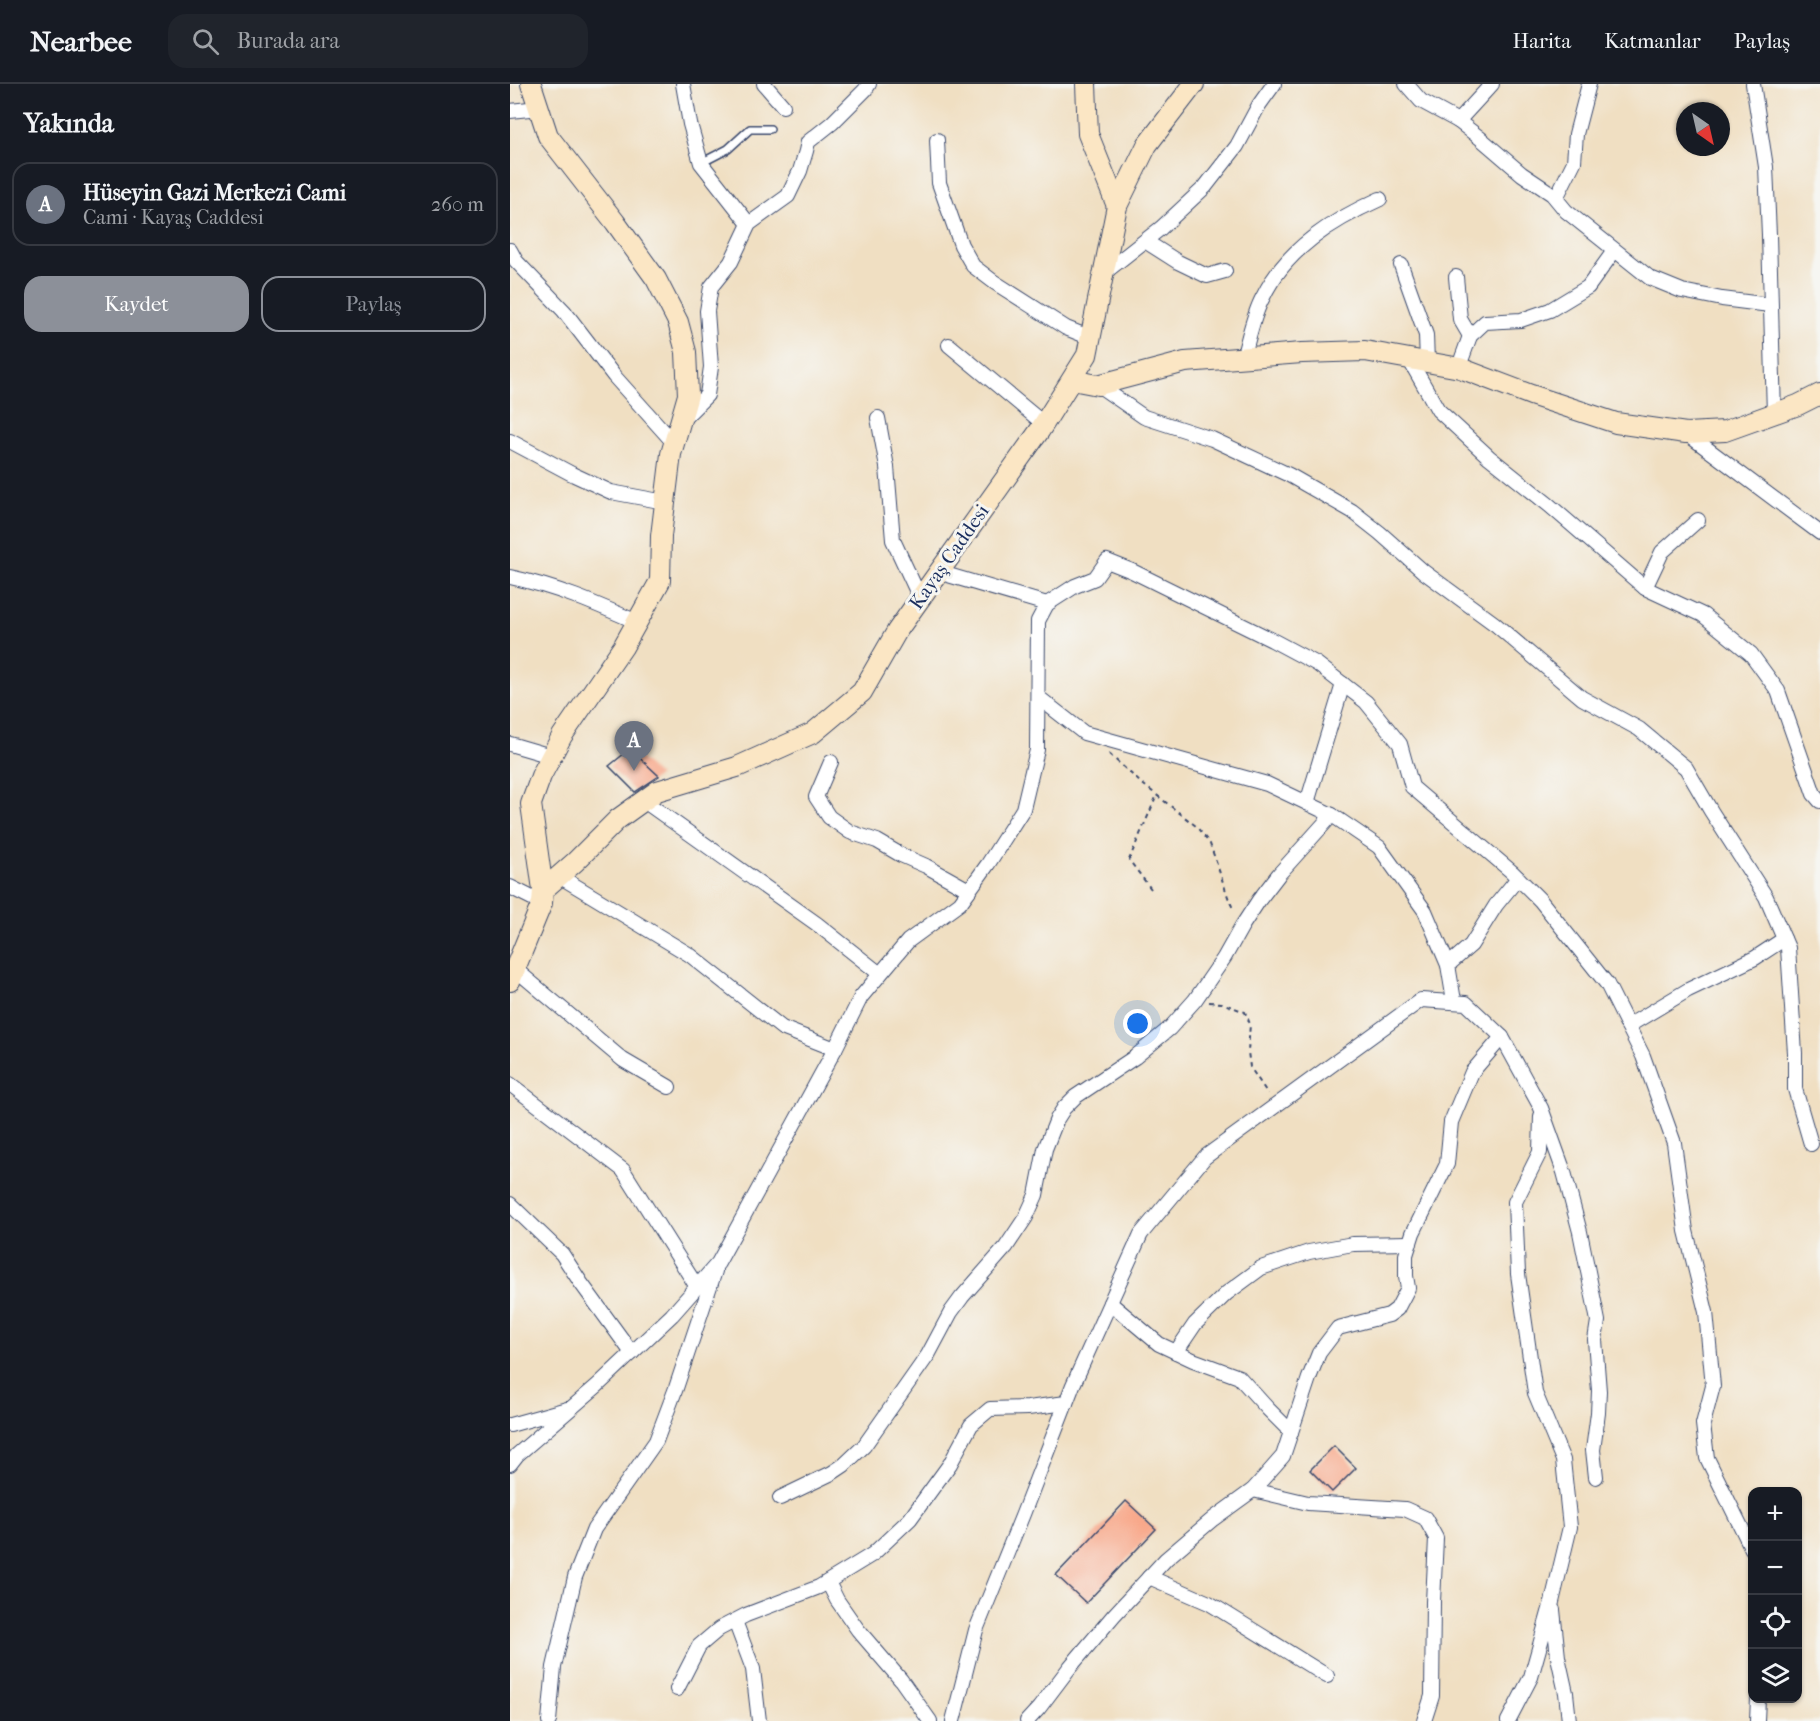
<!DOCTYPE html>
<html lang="tr">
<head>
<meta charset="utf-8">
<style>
  body { margin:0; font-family:"IM FELL French Canon",serif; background:#20242c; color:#f1f3f6 }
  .controls { position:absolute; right:18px; bottom:18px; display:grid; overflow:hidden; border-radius:12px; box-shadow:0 2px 4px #0004 }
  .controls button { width:54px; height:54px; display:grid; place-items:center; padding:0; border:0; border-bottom:2px solid #363941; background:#171b24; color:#f1f3f6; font:30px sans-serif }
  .compass { position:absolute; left:1166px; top:18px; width:54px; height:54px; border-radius:50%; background:#171b24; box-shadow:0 2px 4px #0004; rotate:146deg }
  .you { position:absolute; left:628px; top:940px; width:21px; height:21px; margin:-15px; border:4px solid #fff; border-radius:50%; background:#1a73e8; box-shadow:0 0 0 9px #1a73e833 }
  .badge { display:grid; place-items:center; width:39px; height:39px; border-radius:50%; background:#8c9099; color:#fff; font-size:20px; font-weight:700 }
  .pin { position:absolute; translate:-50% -50px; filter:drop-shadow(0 2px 3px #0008) }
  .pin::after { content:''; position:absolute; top:32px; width:21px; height:18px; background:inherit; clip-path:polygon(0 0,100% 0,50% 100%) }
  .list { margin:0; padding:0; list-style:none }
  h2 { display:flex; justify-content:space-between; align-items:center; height:78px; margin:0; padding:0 24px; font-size:26px }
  h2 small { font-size:20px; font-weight:400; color:#9ea1a6 }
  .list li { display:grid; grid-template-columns:39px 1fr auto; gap:18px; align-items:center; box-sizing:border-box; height:84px; margin:0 12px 12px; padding:0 12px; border:2px solid #363941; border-radius:18px }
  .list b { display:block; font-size:22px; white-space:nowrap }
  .list p { margin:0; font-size:20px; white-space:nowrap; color:#9ea1a6 }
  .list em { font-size:20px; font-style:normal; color:#9ea1a6 }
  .actions { display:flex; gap:12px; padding:18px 24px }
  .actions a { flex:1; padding:14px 0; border:2px solid #8c9099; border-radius:18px; text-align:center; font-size:21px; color:#8c9099 }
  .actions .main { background:#8c9099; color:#fff }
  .icon { flex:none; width:33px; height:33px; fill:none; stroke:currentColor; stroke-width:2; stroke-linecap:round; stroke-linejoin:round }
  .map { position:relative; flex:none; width:1310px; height:1637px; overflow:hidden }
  header { display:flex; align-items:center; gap:36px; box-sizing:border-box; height:84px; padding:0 30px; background:#171b24; border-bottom:2px solid #363941 }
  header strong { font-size:28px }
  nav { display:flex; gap:33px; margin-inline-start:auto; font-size:21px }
  .search { width:420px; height:54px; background:#20242c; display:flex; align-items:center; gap:15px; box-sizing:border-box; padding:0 21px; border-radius:18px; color:#9ea1a6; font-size:22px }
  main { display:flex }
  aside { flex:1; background:#171b24 }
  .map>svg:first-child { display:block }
</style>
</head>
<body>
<header>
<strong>Nearbee</strong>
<div class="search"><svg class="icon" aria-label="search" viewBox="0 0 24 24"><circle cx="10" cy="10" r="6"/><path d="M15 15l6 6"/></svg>Burada ara</div>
<nav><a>Harita</a><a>Katmanlar</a><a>Paylaş</a></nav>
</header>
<main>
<aside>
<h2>Yakında<small></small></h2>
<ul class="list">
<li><span class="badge" style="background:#6b7280">A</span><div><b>Hüseyin Gazi Merkezi Cami</b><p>Cami · Kayaş Caddesi</p></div><em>260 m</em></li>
</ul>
<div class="actions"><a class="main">Kaydet</a><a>Paylaş</a></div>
</aside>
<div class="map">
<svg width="1310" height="1637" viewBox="0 0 1310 1637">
  <rect width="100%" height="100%" fill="#f6f6f2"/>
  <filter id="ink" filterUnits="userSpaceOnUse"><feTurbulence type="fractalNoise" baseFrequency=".0167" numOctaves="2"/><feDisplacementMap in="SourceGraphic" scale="12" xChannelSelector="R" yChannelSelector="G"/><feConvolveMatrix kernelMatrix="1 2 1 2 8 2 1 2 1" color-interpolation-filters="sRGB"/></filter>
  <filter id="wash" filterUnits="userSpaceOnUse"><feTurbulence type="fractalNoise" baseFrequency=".008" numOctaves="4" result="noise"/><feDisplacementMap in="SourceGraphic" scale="24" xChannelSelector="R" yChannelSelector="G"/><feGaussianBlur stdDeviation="1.35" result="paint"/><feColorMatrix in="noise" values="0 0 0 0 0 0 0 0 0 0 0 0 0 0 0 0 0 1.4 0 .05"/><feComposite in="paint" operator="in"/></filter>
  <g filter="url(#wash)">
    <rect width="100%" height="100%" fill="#f0dfc2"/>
    <g id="blocks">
      <g fill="#f8a687">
        <polygon points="120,665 149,692 125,708 99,682"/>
        <polygon points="824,1362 846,1384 822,1408 800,1386"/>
        <polygon points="616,1417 646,1445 576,1519 546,1491"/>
      </g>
    </g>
  </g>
  <g filter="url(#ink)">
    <use href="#blocks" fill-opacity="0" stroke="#3b496d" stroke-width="1.5"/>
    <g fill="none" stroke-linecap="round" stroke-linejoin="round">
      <g stroke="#3b496d" stroke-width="10">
        <polyline id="lane" points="191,79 218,65 240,45 260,45"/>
      </g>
      <g stroke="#3b496d" stroke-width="16">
        <g id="street">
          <polyline points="173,0 180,40 191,79 239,140"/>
          <polyline points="254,0 273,22"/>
          <polyline points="896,0 911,17 948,37 970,54 1012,90 1042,110 1056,127 1140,194 1172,207 1212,215 1260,221"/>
          <polyline points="1243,0 1256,83 1259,151 1264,330"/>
          <polyline points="0,27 29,24"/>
          <polyline points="948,37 982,0"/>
          <polyline points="427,56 429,99 451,161 463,182 484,198 556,244 581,254"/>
          <polyline points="1046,114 1064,78 1066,50 1079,0"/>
          <polyline points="635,157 668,178 697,192 715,187"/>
          <polyline points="0,166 6,177 54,227 104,292 164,359"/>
          <polyline points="891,181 916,251 917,278"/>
          <polyline points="594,189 651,144 695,103 727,62 749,21 764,0"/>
          <polyline points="946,193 950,235 960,252"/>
          <polyline points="439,261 534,340"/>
          <path d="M733,274C739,254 743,231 753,213C776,165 823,136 870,115"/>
          <polyline points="899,275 928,326 979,373 1039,421 1135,504 1193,531 1241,570 1268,607 1304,710 1310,717"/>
          <polyline points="950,284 952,274 960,252 975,238 1011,236 1040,226 1078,203 1104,167"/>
          <polyline points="588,301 634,333 702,355 779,391 842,427 870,449 914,488 985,540 1072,614 1129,645 1176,684 1201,727 1256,813 1278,864 1285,969 1285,1005 1301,1060"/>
          <polyline points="368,334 377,383 383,456 410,514"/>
          <polyline points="172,336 197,311 201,283 197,227 201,203 221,178 239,140 278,112 290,87 296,67 298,58 322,39 355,6 359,0"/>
          <polyline points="1176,349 1310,449"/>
          <polyline points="0,357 62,390 101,408 155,418"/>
          <polyline points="428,488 537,520"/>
          <path d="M0,493C47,503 84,519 127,538"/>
          <polyline points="1135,504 1152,468 1188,436"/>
          <polyline points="528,613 574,649 757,700 822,731 869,763 915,827 938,881 944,917"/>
          <polyline points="0,660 41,672"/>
          <polyline points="321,678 306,713 319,733 340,748 367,757 391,771 416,782 459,806"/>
          <polyline points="134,717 307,840 370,890"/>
          <polyline points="797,719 833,600"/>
          <polyline points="49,792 180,871 272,944 325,965"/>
          <polyline points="0,803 32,819"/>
          <polyline points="938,881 961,861 986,821 1008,794"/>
          <polyline points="5,885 113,976 159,1003"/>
          <polyline points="1118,942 1178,906 1245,874 1274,855"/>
          <polyline points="0,1000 113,1086 187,1203"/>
          <polyline points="0,1120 52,1170 71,1199 122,1269"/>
          <polyline points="600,1219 649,1260 683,1276 729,1293 758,1325 781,1348"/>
          <polyline points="666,1268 685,1240 717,1209 751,1184 799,1168 843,1160 900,1159"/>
          <polyline points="0,1341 57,1325"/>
          <polyline points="0,1380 7,1371 88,1301 162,1231 208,1179 325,965 351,913 398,857 450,819 478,780 513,725 527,666 528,537 537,520 565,502 585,494 597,477 622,487 762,556 807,580 856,618 890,660 902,703 1002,788 1030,816 1097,900 1133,972 1164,1059 1176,1147 1196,1228 1203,1302 1193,1340 1197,1374 1242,1465"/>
          <polyline points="743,1406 798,1419 895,1425 915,1434 926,1454 923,1518 922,1612 914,1637"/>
          <polyline points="270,1414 322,1389 334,1381 354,1362 418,1271 441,1228 452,1213 496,1163 516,1133 526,1111 535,1065 547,1035 554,1024 565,1013 625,973 660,944 685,916 714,874 732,842 749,816 769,790 822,731"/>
          <polyline points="639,1493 699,1519 817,1592"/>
          <polyline points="318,1498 327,1516 348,1546 391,1596 420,1637"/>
          <polyline points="1043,1526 1048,1573 1056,1609 1059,1637"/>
          <polyline points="225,1537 243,1585 249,1637"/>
          <polyline points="167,1605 189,1562 209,1545 236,1531 309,1503 363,1470 400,1435 440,1380 461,1341 480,1325 518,1324 556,1319"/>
          <polyline points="39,1637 44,1583 65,1493 84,1445 146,1357 166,1304 205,1187"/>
          <polyline points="443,1637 466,1546 513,1430 563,1301 631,1150 695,1073 911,916 956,919 992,953 1031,1024 1054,1088 1070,1148 1088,1237 1085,1256 1089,1307 1088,1329 1083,1366 1086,1393"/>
          <polyline points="517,1637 529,1624 560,1583 604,1531 656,1475 703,1435 743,1406 773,1372 799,1294 809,1269 828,1244 879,1231 887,1225 898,1204 896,1192 896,1171 903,1149 937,1080 941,1038 962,988 992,953"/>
          <polyline points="998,1637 1021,1593 1042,1518 1060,1443 1053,1376 1025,1309 1008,1190 1005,1118 1030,1068 1031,1032"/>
          <polyline points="1247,1637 1248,1614"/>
        </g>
      </g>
      <g stroke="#3b496d" stroke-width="22">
        <g id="secondary">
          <polyline points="576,0 578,50 607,122"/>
          <polyline points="562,296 588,301 675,278 792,269 855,267 950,284 1021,311 1106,339 1176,349 1215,347 1288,321 1310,310"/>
          <polyline points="33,806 65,778 108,735 147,707 227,683 303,649 352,608 387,547 530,346 577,271 607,122 637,61 684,0"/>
          <polyline points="0,897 32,819 33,806 21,720 31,692 52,652 113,563 150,497 151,452 161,370 178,311 176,268 168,238 146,195 105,138 38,52 21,0"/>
        </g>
      </g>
      <g stroke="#3b496d" stroke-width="2" stroke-dasharray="4.5 4.5" stroke-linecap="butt">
        <polyline points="599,670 630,698 686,742 700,760 718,813 724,827"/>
        <polyline points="641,805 619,776 647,711"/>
        <polyline points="699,918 712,919 735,928 740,940 738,968 740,983 758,1010"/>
      </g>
      <use href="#lane" stroke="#fff" stroke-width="7"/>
      <use href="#street" stroke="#fff" stroke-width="14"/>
      <use href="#secondary" stroke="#fbe6c4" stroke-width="20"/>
    </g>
  </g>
  <g text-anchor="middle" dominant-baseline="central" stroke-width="6" stroke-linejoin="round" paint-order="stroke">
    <g font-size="20" fill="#1b2f5e" stroke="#f6f6f2">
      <text transform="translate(439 473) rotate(-55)">Kayaş Caddesi</text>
    </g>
  </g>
</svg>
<div class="controls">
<button>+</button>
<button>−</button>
<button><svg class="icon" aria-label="locate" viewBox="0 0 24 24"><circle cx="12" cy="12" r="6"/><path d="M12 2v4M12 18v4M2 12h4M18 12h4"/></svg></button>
<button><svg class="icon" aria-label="layers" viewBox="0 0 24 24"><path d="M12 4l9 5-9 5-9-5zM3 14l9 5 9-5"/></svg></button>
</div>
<svg class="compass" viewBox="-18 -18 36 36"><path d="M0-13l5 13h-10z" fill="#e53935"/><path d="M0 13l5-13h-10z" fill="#9ea1a6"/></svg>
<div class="you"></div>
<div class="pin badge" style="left:124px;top:687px;background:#6b7280">A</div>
</div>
</main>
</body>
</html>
